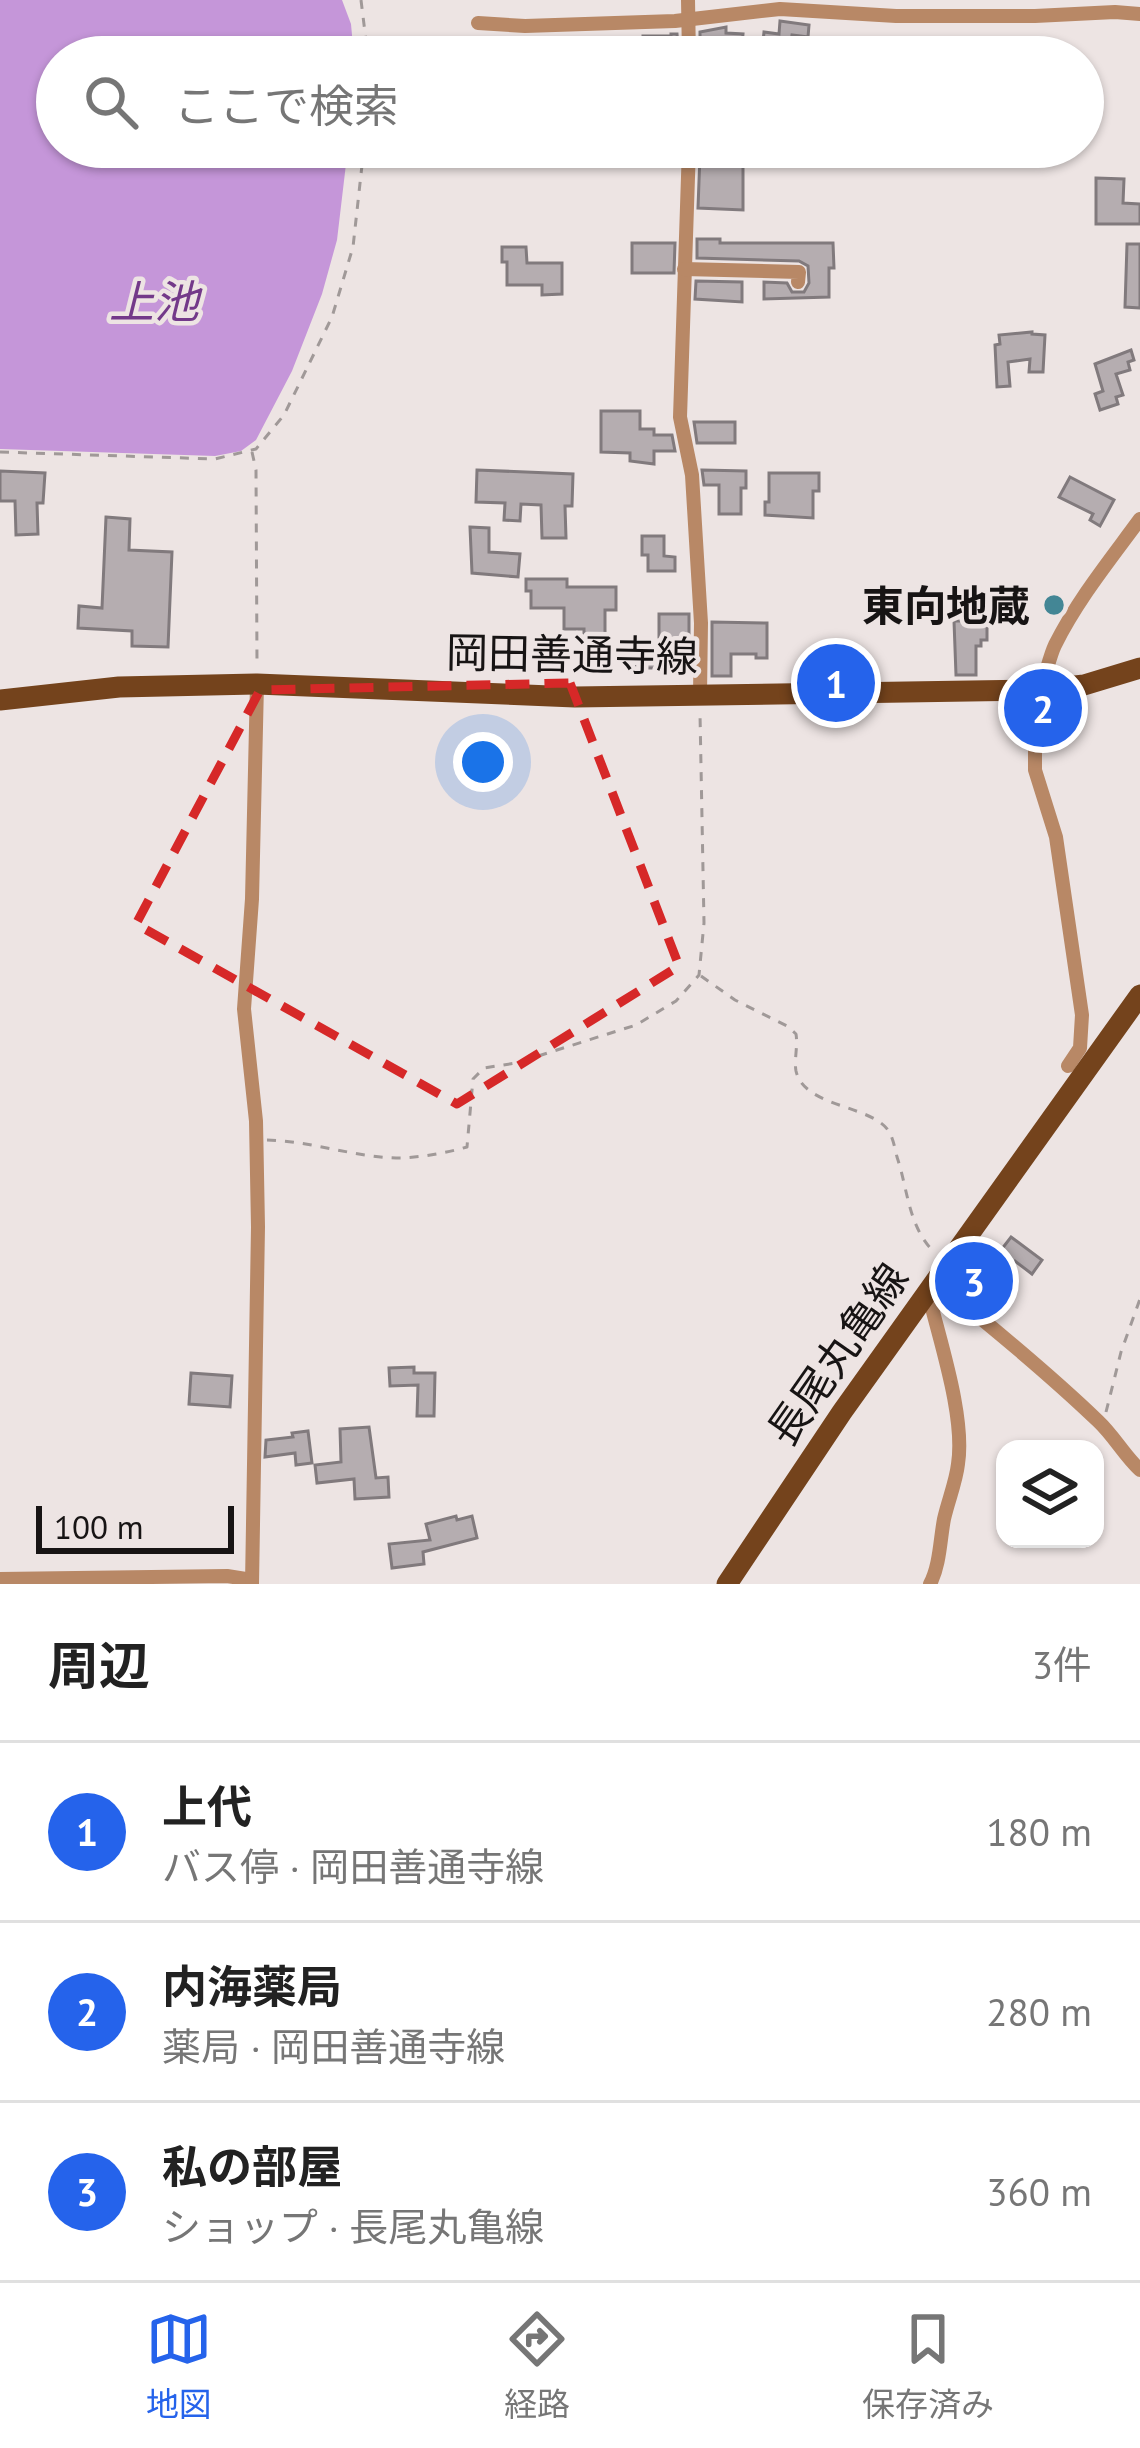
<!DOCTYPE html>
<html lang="ja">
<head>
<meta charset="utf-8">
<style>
  body { margin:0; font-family:"PT Sans","Noto Sans JP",sans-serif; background:#f6f6f6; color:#222 }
  .controls { position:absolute; right:36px; bottom:36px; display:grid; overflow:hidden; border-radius:24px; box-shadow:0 3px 9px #0004 }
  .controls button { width:108px; height:108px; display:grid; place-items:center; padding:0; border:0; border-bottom:3px solid #e0e0e0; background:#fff; color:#222; font:60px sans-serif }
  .scale { position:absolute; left:36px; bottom:30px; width:198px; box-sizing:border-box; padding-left:12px; border:6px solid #171414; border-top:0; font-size:33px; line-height:42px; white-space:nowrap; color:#171414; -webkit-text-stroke:9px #ede4e3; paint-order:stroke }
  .you { position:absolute; left:483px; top:762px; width:42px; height:42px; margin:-30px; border:9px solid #fff; border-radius:50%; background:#1a73e8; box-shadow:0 0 0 18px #1a73e833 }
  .badge { display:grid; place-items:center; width:78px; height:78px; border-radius:50%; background:#2563eb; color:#fff; font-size:39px; font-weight:700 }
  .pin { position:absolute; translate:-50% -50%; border:6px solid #fff; box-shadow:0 3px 12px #0006 }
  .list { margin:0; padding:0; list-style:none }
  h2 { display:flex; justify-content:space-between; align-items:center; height:156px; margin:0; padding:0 48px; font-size:51px }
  h2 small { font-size:39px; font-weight:400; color:#767676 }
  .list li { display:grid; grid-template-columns:78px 1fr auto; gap:36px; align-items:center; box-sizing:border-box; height:180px; padding:0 48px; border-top:3px solid #e0e0e0 }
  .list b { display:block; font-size:45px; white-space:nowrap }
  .list p { margin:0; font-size:39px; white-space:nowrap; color:#767676 }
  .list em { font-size:39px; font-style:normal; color:#767676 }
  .icon { flex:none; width:66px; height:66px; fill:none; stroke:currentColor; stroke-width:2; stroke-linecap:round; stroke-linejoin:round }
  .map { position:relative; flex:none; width:1140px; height:1584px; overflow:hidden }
  .search { position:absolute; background:#fff; box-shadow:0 3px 9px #0004; left:36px; right:36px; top:36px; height:132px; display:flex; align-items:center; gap:30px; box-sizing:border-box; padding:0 42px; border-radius:66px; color:#767676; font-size:45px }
  .sheet { height:696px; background:#fff }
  nav { display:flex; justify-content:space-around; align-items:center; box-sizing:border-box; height:168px; border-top:3px solid #e0e0e0; background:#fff; font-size:33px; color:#767676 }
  nav a { display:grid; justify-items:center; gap:6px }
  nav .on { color:#2563eb }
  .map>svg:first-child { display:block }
</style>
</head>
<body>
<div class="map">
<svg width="1140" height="1584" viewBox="0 0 1140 1584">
  <rect width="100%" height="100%" fill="#ede4e3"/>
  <polygon fill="#c596d9" points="0,0 342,0 351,24 354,57 57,57 57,147 348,147 337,240 322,294 292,371 256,440 241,451 215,456 0,449"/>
  <g fill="#b5adb0" stroke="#817a7d" stroke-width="3">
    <polygon points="780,21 809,25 808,37 792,35 789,54 762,51 764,32 779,34"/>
    <polygon points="726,27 726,33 743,34 741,57 724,57 724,52 700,51 700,32"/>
    <polygon points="671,34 677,34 678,48 668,47 668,54 628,55 628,40 643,40 643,36 671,36"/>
    <polygon points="700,155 743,157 743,210 698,208"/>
    <polygon points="1096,178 1124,179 1123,203 1140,204 1140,224 1096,224"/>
    <polygon points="697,239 720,239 720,243 833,243 834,268 829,268 829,297 764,299 764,282 787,283 792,292 804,292 809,283 808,266 799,261 697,258"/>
    <polygon points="632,243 675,243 674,273 632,273"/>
    <polygon points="1127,244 1140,244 1140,308 1125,307"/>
    <polygon points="502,247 526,247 527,263 562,263 562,294 542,295 542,285 507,285 507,262 502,262"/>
    <polygon points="696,281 742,282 742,302 695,299"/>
    <polygon points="1032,332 1032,334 1045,335 1043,372 1029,372 1030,359 1008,362 1010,386 997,387 995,345 1000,344 999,335"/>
    <polygon points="1131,350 1134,360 1128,362 1130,370 1116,374 1123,395 1116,397 1118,404 1100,410 1095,394 1103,391 1095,364"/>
    <polygon points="601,411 640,411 640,429 654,429 654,435 672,435 675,451 654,451 654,464 630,461 630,453 601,452"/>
    <polygon points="694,422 735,422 735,443 697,443"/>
    <polygon points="477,470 573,474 572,506 565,506 566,538 542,538 541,505 521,504 520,521 504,520 505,503 476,502"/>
    <polygon points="702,470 746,471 746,488 741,488 741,514 719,514 719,485 704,485"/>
    <polygon points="0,471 45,473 43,503 37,503 38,534 16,535 15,501 0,501"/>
    <polygon points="769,473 819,473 819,491 813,491 813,518 765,515 765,502 769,502"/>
    <polygon points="1070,477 1114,500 1100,526 1090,520 1093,514 1059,497"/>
    <polygon points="106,517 130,519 129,550 172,552 168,647 132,646 132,631 78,628 79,606 102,608"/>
    <polygon points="470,527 489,528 489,552 520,554 518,577 472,573"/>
    <polygon points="642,536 664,536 664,556 675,557 675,571 648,571 648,555 642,555"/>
    <polygon points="526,579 567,579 567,587 616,587 616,610 605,610 605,641 601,641 601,653 584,654 584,629 564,629 564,608 531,608 531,591 526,591"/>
    <polygon points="659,614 689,614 689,671 666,672 666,668 636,668 636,644 659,644"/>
    <polygon points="954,621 987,621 987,640 981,640 981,646 976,646 976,675 956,675"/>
    <polygon points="712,622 767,623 767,658 756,658 756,654 731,654 731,676 712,676"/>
    <polygon points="1011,1237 1042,1260 1032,1274 1015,1261 1005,1274 991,1263"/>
    <polygon points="414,1367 414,1373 435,1373 434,1416 417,1416 418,1385 390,1386 389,1368"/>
    <polygon points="191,1373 232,1376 230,1407 189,1404"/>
    <polygon points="369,1427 376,1478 388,1477 389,1497 355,1499 354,1479 317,1483 315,1465 341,1462 340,1429"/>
    <polygon points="308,1431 312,1463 296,1465 295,1453 265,1457 266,1440 293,1437 292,1433"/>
    <polygon points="456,1516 457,1520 472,1516 477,1538 423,1552 424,1564 392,1568 389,1544 430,1540 426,1524"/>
  </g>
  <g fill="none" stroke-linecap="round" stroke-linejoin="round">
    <g stroke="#a09998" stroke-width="3" stroke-dasharray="9 9" stroke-linecap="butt">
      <polyline points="361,0 368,57"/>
      <polyline points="0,452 215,459 256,449 284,415 332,317 353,247 364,147"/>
      <polyline points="252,452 256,470 257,664"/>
      <path d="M701,976L735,1000L787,1026L796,1034C798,1046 794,1060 796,1071C804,1107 870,1105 888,1130C893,1137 895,1149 897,1157C908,1190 908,1225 933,1251"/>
      <path d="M267,1140C312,1141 356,1158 401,1158C423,1157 446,1153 467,1147L473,1079L484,1068L516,1063L636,1025L676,1001L699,975L704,923L700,714"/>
      <polyline points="1106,1412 1121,1352 1140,1299"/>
    </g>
    <g stroke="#b88866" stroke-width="14">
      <polyline points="688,0 689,57"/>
      <polyline points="478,23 525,26 675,21 780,9 896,16 1035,16 1115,12 1140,14"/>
      <polyline points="689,147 680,417 692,475 701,623 700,694"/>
      <polyline points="684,269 799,272 798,282"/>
      <path d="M1068,1066L1080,1048L1082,1015L1056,837L1035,770V697C1046,682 1047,662 1055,645C1078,599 1110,560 1140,519"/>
      <path d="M935,1281C991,1326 1046,1371 1098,1421C1114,1436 1124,1455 1140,1470"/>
      <path d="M922,1299L931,1304C942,1348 965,1419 958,1464C956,1482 948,1501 944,1519C940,1540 940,1565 930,1584"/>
      <polyline points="0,1579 227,1576 252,1580"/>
      <polyline points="252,1584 258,1227 256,1121 244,1009 252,899 257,684"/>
    </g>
    <g stroke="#74431c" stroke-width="21">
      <polyline points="0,700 119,687 257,684 575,697 1040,690 1084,685 1140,668"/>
      <polyline points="727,1584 842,1412 1140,995"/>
    </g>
  </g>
  <path fill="none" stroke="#d62828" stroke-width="9" stroke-dasharray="24 15" stroke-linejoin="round" d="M570,683L679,966L457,1104L136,924L260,690Z"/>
  <circle fill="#438695" stroke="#ede4e3" stroke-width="4.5" cx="1054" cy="605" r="12"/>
  <g text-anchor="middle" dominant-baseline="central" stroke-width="9" stroke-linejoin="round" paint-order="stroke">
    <g font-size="42" font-weight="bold" fill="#171414" stroke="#ede4e3" text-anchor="end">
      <text x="1030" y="605">東向地蔵</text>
    </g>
    <g font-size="42" fill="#171414" stroke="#ede4e3">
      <text transform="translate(572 654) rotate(1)">岡田善通寺線</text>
      <text transform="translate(837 1354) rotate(-55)">長尾丸亀線</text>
    </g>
    <g font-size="45" font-style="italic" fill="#733989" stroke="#ede4e3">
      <text x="154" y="301">上池</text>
    </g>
  </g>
</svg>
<div class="controls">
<button><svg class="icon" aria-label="layers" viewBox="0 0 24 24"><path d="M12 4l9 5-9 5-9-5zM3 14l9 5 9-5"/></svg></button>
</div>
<div class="scale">100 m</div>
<div class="you"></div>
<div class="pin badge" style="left:836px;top:683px">1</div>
<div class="pin badge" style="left:1043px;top:708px">2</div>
<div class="pin badge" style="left:974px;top:1281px">3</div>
<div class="search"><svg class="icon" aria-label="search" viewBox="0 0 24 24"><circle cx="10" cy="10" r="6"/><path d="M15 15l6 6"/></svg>ここで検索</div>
</div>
<section class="sheet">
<h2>周辺<small>3件</small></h2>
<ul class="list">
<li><span class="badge">1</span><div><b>上代</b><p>バス停 · 岡田善通寺線</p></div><em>180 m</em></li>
<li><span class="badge">2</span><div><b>内海薬局</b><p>薬局 · 岡田善通寺線</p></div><em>280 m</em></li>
<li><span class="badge">3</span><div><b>私の部屋</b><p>ショップ · 長尾丸亀線</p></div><em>360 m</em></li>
</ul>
</section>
<nav>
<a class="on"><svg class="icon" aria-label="map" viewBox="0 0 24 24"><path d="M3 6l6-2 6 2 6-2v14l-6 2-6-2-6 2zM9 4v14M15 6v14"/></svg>地図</a>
<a><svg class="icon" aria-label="directions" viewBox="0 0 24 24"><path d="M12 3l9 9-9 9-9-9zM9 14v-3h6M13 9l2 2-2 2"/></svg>経路</a>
<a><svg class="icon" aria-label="saved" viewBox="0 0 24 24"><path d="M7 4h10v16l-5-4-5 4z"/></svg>保存済み</a>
</nav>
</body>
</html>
